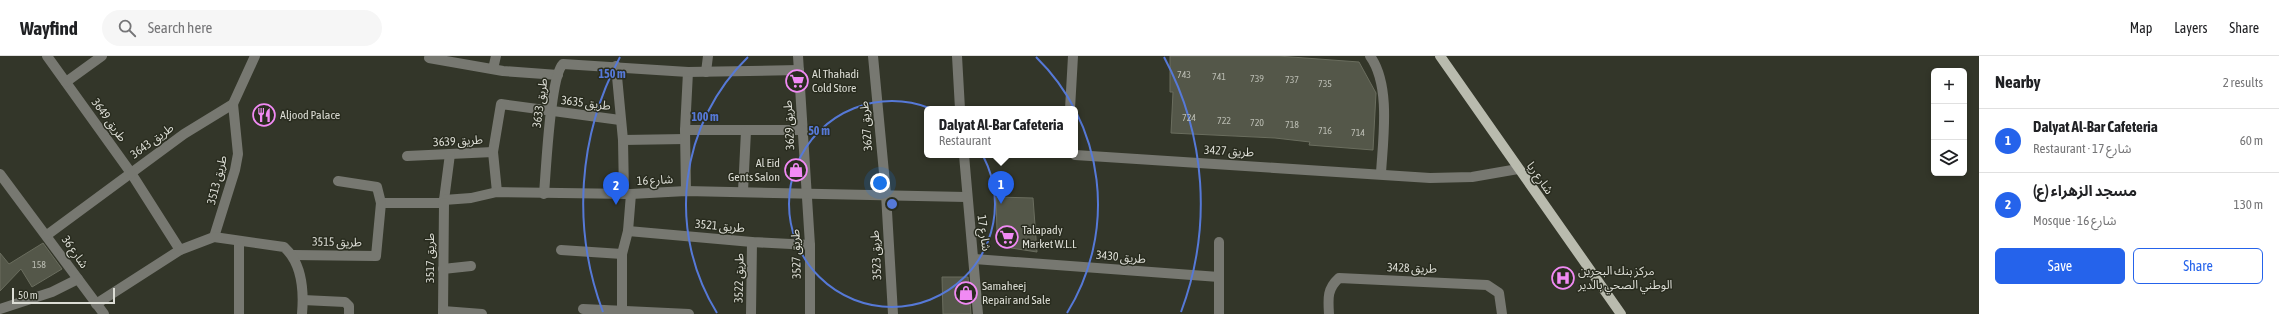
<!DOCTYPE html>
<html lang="en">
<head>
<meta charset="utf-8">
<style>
  body { margin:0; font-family:"Asap Condensed","Noto Sans Arabic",sans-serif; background:#f6f6f6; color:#202124 }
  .controls { position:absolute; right:12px; top:12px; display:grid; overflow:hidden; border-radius:6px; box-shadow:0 2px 6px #0003 }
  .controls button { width:36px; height:36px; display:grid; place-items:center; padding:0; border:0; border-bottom:1px solid #e0e0e0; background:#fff; color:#202124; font:20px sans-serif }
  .scale { position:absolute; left:12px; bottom:10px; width:103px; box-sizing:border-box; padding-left:4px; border:2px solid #dcddd5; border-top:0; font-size:11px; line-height:14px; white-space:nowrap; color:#dcddd5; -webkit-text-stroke:3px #292c1f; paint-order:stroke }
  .you { position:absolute; left:880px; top:127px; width:14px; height:14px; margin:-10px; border:3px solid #fff; border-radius:50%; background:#1a73e8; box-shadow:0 0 0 6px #1a73e833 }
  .badge { display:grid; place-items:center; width:26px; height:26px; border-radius:50%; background:#2563eb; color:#fff; font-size:13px; font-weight:700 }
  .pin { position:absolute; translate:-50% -33px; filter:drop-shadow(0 1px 2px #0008) }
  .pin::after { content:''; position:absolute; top:21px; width:14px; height:12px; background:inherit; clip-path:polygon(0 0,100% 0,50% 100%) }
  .popup { position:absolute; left:924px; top:50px; width:154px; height:52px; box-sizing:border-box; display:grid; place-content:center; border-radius:6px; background:#fff; filter:drop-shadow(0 1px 3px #0005); font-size:13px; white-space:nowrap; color:#757577 }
  .popup b { font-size:15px; color:#202124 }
  .popup::after { content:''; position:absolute; left:50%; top:100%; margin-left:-8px; border:8px solid transparent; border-top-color:#fff }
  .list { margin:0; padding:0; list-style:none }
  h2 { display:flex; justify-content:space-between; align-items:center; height:52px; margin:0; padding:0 16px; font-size:17px }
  h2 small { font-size:13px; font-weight:400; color:#757577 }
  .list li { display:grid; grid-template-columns:26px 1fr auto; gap:12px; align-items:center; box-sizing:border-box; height:64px; padding:0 16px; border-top:1px solid #e0e0e0 }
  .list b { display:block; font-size:15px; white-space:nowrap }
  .list p { margin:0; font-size:13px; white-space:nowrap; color:#757577 }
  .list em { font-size:13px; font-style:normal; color:#757577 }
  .actions { display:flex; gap:8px; padding:12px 16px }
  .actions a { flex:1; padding:9px 0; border:1px solid #2563eb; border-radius:6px; text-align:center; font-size:14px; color:#2563eb }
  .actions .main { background:#2563eb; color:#fff }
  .icon { flex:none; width:22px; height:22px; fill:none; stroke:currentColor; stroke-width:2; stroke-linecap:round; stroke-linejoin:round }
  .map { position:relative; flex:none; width:1979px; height:258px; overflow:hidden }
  header { display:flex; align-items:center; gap:24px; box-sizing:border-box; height:56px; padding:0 20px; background:#fff; border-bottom:1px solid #e0e0e0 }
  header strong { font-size:19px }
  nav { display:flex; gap:22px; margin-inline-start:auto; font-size:14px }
  .search { width:280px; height:36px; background:#f6f6f6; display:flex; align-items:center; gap:10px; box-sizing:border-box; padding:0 14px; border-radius:22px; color:#757577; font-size:15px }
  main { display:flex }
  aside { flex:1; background:#fff }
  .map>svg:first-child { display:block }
</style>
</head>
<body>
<header>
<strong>Wayfind</strong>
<div class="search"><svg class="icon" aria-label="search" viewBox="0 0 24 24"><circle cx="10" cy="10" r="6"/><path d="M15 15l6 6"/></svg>Search here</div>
<nav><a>Map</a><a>Layers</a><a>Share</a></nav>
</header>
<main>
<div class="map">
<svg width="1979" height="258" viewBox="0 0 1979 258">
  <rect width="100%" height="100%" fill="#333629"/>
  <g fill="#545749" stroke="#6a6d5e">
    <polygon points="1170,0 1278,0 1359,6 1376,37 1373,94 1309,89 1310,86 1275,82 1171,77 1173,36 1170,36"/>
    <polygon points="996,141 1033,142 1037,196 1011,192 1003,187 997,176"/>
    <polygon points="43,187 62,213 32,231 21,213 0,235 0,197 9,208"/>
    <polygon points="942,221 968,221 971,258 943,258"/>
  </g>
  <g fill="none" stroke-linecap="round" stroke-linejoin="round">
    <g stroke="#777871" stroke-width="10">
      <polyline points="47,0 131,117 180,194"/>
      <polyline points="798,0 810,189 810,258"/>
      <polyline points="873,0 886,138 893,258"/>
      <polyline points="957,0 960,53"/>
      <path d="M1370,0C1391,29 1383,83 1381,117"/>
      <polyline points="429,2 503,15 558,19"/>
      <polyline points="616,10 623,84 624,138"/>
      <polyline points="493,13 496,0"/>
      <polyline points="706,16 708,0"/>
      <polyline points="66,26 102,0"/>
      <polyline points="1070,53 1073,0"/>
      <polyline points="685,74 803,74"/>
      <polyline points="623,84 685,83"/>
      <polyline points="964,99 978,258"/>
      <polyline points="1075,99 1430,122 1472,121 1518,113"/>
      <polyline points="407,100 493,96"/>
      <polyline points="0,118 104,258"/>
      <polyline points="686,135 685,74 688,16"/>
      <polyline points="743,135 746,75"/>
      <polyline points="497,136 493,96 501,48 620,64"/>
      <path d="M544,138C546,116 550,20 563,8L688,16L799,14"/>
      <polyline points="444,144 450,98"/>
      <polyline points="381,147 444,147 444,144 471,142 497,136 631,138 686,135 966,141"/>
      <polyline points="628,175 752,186 810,189"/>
      <polyline points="47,179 184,78 233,48 255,0"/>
      <polyline points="214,181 235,114 238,98 233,48"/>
      <polyline points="561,194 622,198"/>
      <polyline points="293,199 376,200 381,147 377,131 338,125"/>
      <polyline points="974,203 1219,221"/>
      <polyline points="443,213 471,210"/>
      <polyline points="303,244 345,246 349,250 349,258"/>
      <path d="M96,248L180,194L214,181L284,191C302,207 304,235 302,258"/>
      <polyline points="0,253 52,236 78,223"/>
      <polyline points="583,253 689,258"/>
      <polyline points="443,255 482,258"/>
      <polyline points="622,255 622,198 628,175 631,138"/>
      <polyline points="239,258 239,186"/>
      <polyline points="443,258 444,147"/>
      <polyline points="751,258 752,186"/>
      <polyline points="1219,258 1219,186"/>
      <path d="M1329,258C1328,242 1327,233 1339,222L1487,229L1499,237L1502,258"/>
    </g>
    <polyline stroke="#b9bbae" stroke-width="10" points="1440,0 1621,258"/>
  </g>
  <g fill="none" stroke="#5679d7" stroke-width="2">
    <circle cx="892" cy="148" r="103"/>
    <path d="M717 257A206 206 0 0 1 748 1M1036 1A206 206 0 0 1 1067 257"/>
    <path d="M603 256A309 309 0 0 1 620 1M1164 1A309 309 0 0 1 1181 256"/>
  </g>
  <defs>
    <g id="supermarket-ring" transform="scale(1.15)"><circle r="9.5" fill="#292c1f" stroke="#f18af4" stroke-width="1.5"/><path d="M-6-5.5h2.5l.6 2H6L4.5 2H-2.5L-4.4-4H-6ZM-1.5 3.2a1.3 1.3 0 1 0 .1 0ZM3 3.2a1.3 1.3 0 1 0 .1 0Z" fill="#f18af4"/></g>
    <g id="restaurant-ring" transform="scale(1.15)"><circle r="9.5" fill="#292c1f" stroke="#f18af4" stroke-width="1.5"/><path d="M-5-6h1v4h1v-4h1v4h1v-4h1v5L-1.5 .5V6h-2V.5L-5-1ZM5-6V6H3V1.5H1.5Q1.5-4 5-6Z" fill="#f18af4"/></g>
    <g id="shop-ring" transform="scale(1.15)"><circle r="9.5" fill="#292c1f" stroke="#f18af4" stroke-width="1.5"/><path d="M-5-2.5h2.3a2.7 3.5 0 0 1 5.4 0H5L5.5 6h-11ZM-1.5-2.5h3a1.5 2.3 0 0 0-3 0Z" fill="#f18af4"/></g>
    <g id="hospital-ring" transform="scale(1.15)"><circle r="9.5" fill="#292c1f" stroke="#f18af4" stroke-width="1.5"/><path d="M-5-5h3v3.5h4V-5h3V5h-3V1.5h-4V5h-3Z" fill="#f18af4"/></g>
  </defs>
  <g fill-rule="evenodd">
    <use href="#supermarket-ring" x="797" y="25"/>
    <use href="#restaurant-ring" x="264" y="59"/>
    <use href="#shop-ring" x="796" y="114"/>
    <use href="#supermarket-ring" x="1007" y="181"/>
    <use href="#hospital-ring" x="1563" y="222"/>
    <use href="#shop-ring" x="966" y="237"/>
  </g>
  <g text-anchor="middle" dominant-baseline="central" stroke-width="3" stroke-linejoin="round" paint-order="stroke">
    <g font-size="10" fill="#babcb2">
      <text x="1184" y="18">743</text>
      <text x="1219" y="20">741</text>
      <text x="1257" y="22">739</text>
      <text x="1292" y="23">737</text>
      <text x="1325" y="27">735</text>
      <text x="1189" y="61">724</text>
      <text x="1224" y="64">722</text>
      <text x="1257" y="66">720</text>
      <text x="1292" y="68">718</text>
      <text x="1325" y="74">716</text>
      <text x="1358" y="76">714</text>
      <text x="39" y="208">158</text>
    </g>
    <g font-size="12" fill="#dcddd5" stroke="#292c1f" text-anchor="start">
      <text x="812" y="18">Al Thahadi<tspan x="812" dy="14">Cold Store</tspan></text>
      <text x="280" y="59">Aljood Palace</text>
      <text x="780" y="107" text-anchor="end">Al Eid<tspan x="780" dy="14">Gents Salon</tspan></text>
      <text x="1022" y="174">Talapady<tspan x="1022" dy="14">Market W.L.L</tspan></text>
      <text x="1578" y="215">مركز بنك البحرين<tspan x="1578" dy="14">الوطني الصحي بالدير</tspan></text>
      <text x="982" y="230">Samaheej<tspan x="982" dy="14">Repair and Sale</tspan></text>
    </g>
    <g font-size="12" fill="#dcddd5" stroke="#292c1f">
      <text transform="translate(540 47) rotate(-82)">طريق 3633</text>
      <text transform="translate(586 47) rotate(7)">طريق 3635</text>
      <text transform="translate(109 64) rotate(54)">طريق 3649</text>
      <text transform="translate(789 69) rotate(-93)">طريق 3629</text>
      <text transform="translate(866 70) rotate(-95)">طريق 3627</text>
      <text transform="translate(152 85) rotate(-36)">طريق 3643</text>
      <text transform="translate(458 85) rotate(-3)">طريق 3639</text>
      <text transform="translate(1229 95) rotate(3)">طريق 3427</text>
      <text transform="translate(1540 122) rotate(55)">شارع ريا</text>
      <text transform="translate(217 124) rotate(-76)">طريق 3513</text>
      <text transform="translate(655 124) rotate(-3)">شارع 16</text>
      <text transform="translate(720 170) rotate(5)">طريق 3521</text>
      <text transform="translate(984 177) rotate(82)">شارع 17</text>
      <text transform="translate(337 186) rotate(1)">طريق 3515</text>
      <text transform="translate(75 196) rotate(55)">شارع 36</text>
      <text transform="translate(796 198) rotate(-92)">طريق 3527</text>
      <text transform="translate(876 199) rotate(-93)">طريق 3523</text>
      <text transform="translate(1121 201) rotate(5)">طريق 3430</text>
      <text transform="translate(430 202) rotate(-90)">طريق 3517</text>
      <text transform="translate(1412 212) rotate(2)">طريق 3428</text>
      <text transform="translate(739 222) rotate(-89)">طريق 3522</text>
    </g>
  </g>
  <circle cx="892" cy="148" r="6" fill="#5679d7" stroke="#292c1f" stroke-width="2"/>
  <g font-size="12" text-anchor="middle" font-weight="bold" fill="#5679d7" stroke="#292c1f" stroke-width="3" stroke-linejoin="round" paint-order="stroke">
    <text x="612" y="22">150 m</text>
    <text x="705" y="65">100 m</text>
    <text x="819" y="79">50 m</text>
  </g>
</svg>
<div class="controls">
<button>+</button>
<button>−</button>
<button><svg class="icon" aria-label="layers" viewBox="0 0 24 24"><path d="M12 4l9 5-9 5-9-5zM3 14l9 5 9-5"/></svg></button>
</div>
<div class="scale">50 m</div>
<div class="you"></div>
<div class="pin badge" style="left:1001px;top:148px">1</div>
<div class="popup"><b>Dalyat Al-Bar Cafeteria</b>Restaurant</div>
<div class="pin badge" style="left:616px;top:149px">2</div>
</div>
<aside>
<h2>Nearby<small>2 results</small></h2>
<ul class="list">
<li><span class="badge">1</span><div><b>Dalyat Al-Bar Cafeteria</b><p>Restaurant · شارع 17</p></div><em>60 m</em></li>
<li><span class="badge">2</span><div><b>مسجد الزهراء (ع)</b><p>Mosque · شارع 16</p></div><em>130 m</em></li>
</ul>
<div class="actions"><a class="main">Save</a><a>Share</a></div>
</aside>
</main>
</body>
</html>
